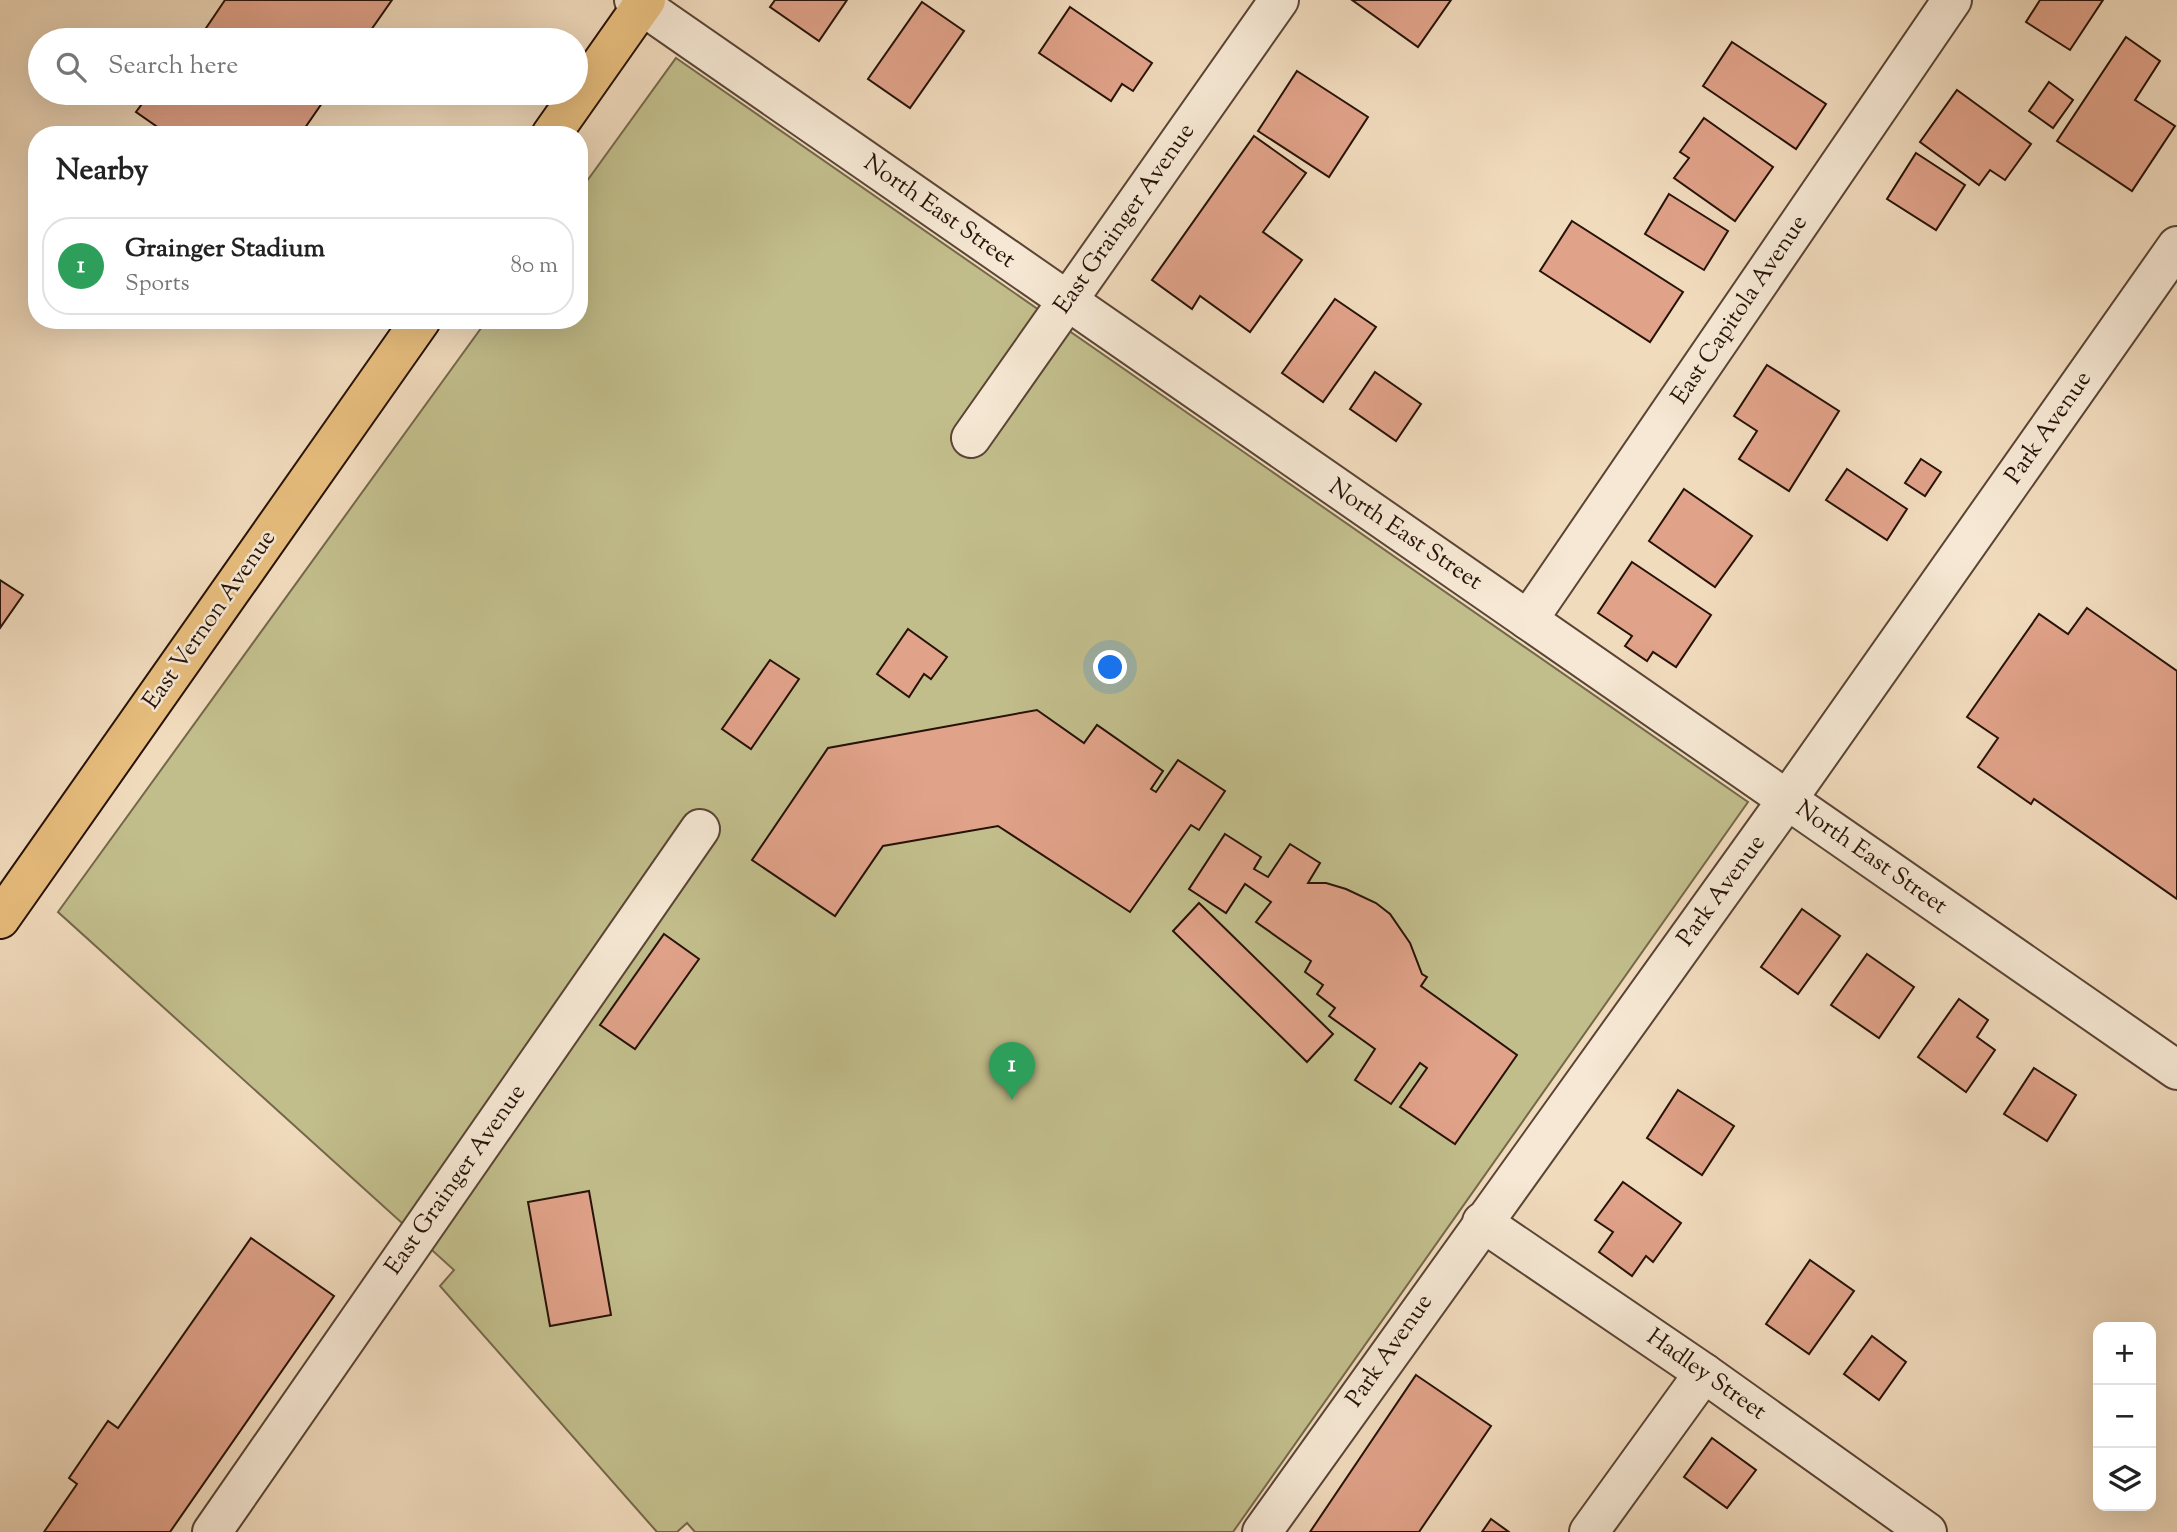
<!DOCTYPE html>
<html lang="en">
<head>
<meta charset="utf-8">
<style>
  body { margin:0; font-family:"Sorts Mill Goudy",serif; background:#f2f2f2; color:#222 }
  .controls { position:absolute; right:21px; bottom:21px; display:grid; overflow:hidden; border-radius:14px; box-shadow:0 7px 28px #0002 }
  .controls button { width:63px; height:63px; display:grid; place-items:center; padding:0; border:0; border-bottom:2px solid #e0e0e0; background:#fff; color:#222; font:35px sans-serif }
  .you { position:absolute; left:1111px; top:668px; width:24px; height:24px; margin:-18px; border:5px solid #fff; border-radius:50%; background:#1a73e8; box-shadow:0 0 0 10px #1a73e833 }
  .badge { display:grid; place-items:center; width:46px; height:46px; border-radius:50%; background:#8f2418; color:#fff; font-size:23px; font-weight:700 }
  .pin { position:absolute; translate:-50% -58px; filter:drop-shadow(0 2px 4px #0008) }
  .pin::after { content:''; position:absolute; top:37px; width:24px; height:21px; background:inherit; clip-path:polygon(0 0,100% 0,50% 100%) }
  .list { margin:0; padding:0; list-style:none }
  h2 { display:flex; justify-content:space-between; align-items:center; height:91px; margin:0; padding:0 28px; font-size:30px }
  h2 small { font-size:23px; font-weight:400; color:#767676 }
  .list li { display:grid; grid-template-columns:46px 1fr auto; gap:21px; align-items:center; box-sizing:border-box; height:98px; margin:0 14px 14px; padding:0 14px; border:2px solid #e0e0e0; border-radius:28px }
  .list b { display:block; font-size:26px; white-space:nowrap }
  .list p { margin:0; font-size:23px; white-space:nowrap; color:#767676 }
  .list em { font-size:23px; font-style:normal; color:#767676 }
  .icon { flex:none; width:38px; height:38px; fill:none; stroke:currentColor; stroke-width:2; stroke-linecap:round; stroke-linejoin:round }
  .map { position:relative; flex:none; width:2177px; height:1532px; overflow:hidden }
  .search { position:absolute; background:#fff; box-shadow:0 7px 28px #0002; left:28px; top:28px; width:560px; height:77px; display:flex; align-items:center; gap:18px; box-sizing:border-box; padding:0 24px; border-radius:38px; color:#767676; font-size:26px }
  .panel { position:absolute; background:#fff; box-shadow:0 7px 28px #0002; left:28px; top:126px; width:560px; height:203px; border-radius:28px }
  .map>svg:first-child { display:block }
</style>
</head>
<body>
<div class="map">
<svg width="2177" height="1532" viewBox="0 0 2177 1532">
  <rect width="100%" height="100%" fill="#f1dbbd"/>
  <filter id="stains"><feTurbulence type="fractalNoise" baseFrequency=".00286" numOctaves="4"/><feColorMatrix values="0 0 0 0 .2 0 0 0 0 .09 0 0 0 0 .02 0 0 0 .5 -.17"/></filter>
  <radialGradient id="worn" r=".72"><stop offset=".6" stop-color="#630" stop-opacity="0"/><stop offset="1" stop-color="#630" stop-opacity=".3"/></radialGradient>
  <polygon fill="#c2be8c" stroke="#74684a" stroke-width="2" points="676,58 1748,802 1233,1532 695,1532 687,1523 677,1532 657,1532 440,1286 454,1270 58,912 487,320 579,320 579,192"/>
  <g fill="#e0a289" stroke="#271208" stroke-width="2">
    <polygon points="225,0 392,0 364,40 198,40"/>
    <polygon points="775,0 847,0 819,41 770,7"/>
    <polygon points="1352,0 1451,0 1418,47"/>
    <polygon points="2040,0 2103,0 2070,50 2026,22"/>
    <polygon points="922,2 964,31 910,108 868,79"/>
    <polygon points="1070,7 1152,63 1133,91 1122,84 1111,101 1039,53"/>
    <polygon points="2126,37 2160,61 2135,100 2175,126 2132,191 2057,141"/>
    <polygon points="1732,42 1826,104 1796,149 1703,86"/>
    <polygon points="1297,71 1368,117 1329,177 1258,131"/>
    <polygon points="2049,82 2073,100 2053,128 2029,111"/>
    <polygon points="1957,90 2031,144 2005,180 1990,170 1979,185 1920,142"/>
    <polygon points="150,93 329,93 300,135 169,135 136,112"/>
    <polygon points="1704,118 1773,167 1735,221 1674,178 1689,158 1680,152"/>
    <polygon points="1254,136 1306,173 1263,232 1302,260 1250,332 1200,296 1192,309 1152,280"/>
    <polygon points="1916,153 1965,185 1936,230 1887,199"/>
    <polygon points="1669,194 1728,231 1704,270 1645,234"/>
    <polygon points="1572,221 1683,292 1650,342 1540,271"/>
    <polygon points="1335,299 1376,327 1323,402 1282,373"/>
    <polygon points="1767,365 1839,411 1789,491 1739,459 1757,431 1734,416"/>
    <polygon points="1375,372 1421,404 1396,441 1350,409"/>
    <polygon points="1921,459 1941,472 1925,496 1905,483"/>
    <polygon points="1847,469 1907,509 1887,540 1826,500"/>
    <polygon points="1684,489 1752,536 1715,587 1649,541"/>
    <polygon points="1632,562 1711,615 1676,667 1653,652 1647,661 1625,646 1632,636 1598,613"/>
    <polygon points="0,580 23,595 0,628"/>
    <polygon points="2087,608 2177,671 2177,899 2034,799 2031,804 1978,767 1998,738 1967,717 2039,614 2068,634"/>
    <polygon points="908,629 947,657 931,679 924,674 909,697 877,674"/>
    <polygon points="770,660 799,679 751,749 722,729"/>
    <polygon points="1037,710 1084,743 1097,725 1163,771 1151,789 1156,792 1178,760 1225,791 1199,830 1191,825 1130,912 998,826 883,846 835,916 752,860 828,748"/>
    <polygon points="1225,834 1261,857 1254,869 1268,877 1290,844 1320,863 1308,883 1326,883 1346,889 1376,903 1390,914 1410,943 1422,974 1427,977 1421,986 1517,1055 1455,1144 1400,1107 1427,1068 1420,1063 1391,1104 1355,1080 1375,1049 1329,1016 1335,1008 1317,994 1323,985 1305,972 1311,961 1256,922 1271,902 1245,884 1226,913 1189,889"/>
    <polygon points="1199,903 1333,1034 1307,1062 1173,931"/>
    <polygon points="1802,909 1840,936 1798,994 1761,967"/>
    <polygon points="664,934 699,959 635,1049 600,1025"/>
    <polygon points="1867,954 1914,987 1879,1038 1831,1005"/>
    <polygon points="1959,999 1988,1020 1977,1037 1995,1050 1966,1092 1918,1057"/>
    <polygon points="2034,1068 2076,1095 2047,1141 2004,1114"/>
    <polygon points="1678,1090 1734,1126 1702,1175 1647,1138"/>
    <polygon points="1623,1182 1681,1223 1653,1262 1646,1256 1632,1276 1599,1252 1613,1232 1595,1220"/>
    <polygon points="589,1191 611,1315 550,1326 528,1202"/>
    <polygon points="251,1238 334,1296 170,1532 44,1532 77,1484 69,1478 108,1421 118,1428"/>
    <polygon points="1810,1260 1854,1291 1809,1354 1766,1324"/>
    <polygon points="1872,1336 1906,1362 1879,1400 1844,1374"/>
    <polygon points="1416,1375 1491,1426 1419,1532 1310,1532"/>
    <polygon points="1712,1438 1756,1470 1727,1508 1684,1477"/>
    <polygon points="1491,1519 1509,1532 1482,1532"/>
  </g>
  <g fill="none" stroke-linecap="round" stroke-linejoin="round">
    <g stroke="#5a4435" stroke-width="42">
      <g id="minor">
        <polyline points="634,0 2177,1070"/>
        <polyline points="971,438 1279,0"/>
        <polyline points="1528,620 1952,0"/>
        <polyline points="1482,1222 1704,1373 1927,1532"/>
        <polyline points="212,1532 700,829"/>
        <polyline points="1262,1532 1787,800 2177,246"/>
        <polyline points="1589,1532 1704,1373"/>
      </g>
    </g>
    <g stroke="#271208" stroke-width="42">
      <g id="major">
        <polyline points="551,135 646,0"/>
        <polyline points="0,919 421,320"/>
      </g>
    </g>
    <use href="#minor" stroke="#f6e8d4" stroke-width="38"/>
    <use href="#major" stroke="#e8be7e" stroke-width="38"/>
  </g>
  <g text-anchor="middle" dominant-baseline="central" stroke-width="5" stroke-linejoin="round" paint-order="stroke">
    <g font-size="24" fill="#271208" stroke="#f6e8d4">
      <text transform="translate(939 212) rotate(35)">North East Street</text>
      <text transform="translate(1125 219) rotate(-55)">East Grainger Avenue</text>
      <text transform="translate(1740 310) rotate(-56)">East Capitola Avenue</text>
      <text transform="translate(2049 428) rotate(-55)">Park Avenue</text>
      <text transform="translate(1405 535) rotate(34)">North East Street</text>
      <text transform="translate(210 620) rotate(-55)">East Vernon Avenue</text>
      <text transform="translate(1871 858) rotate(35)">North East Street</text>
      <text transform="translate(1722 891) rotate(-54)">Park Avenue</text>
      <text transform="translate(456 1180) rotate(-55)">East Grainger Avenue</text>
      <text transform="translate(1390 1351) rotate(-55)">Park Avenue</text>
      <text transform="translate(1706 1375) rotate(35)">Hadley Street</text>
    </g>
  </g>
  <rect width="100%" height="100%" filter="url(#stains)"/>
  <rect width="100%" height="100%" fill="url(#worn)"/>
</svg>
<div class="controls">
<button>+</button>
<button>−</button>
<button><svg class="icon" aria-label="layers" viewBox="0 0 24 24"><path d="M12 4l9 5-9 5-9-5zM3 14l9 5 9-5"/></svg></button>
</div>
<div class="you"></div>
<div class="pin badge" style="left:1012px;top:1100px;background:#2e9e5b">1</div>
<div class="search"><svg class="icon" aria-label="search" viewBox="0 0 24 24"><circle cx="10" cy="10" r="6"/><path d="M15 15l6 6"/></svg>Search here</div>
<section class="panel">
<h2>Nearby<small></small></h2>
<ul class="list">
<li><span class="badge" style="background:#2e9e5b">1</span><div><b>Grainger Stadium</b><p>Sports</p></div><em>80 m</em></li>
</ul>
</section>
</div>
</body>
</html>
